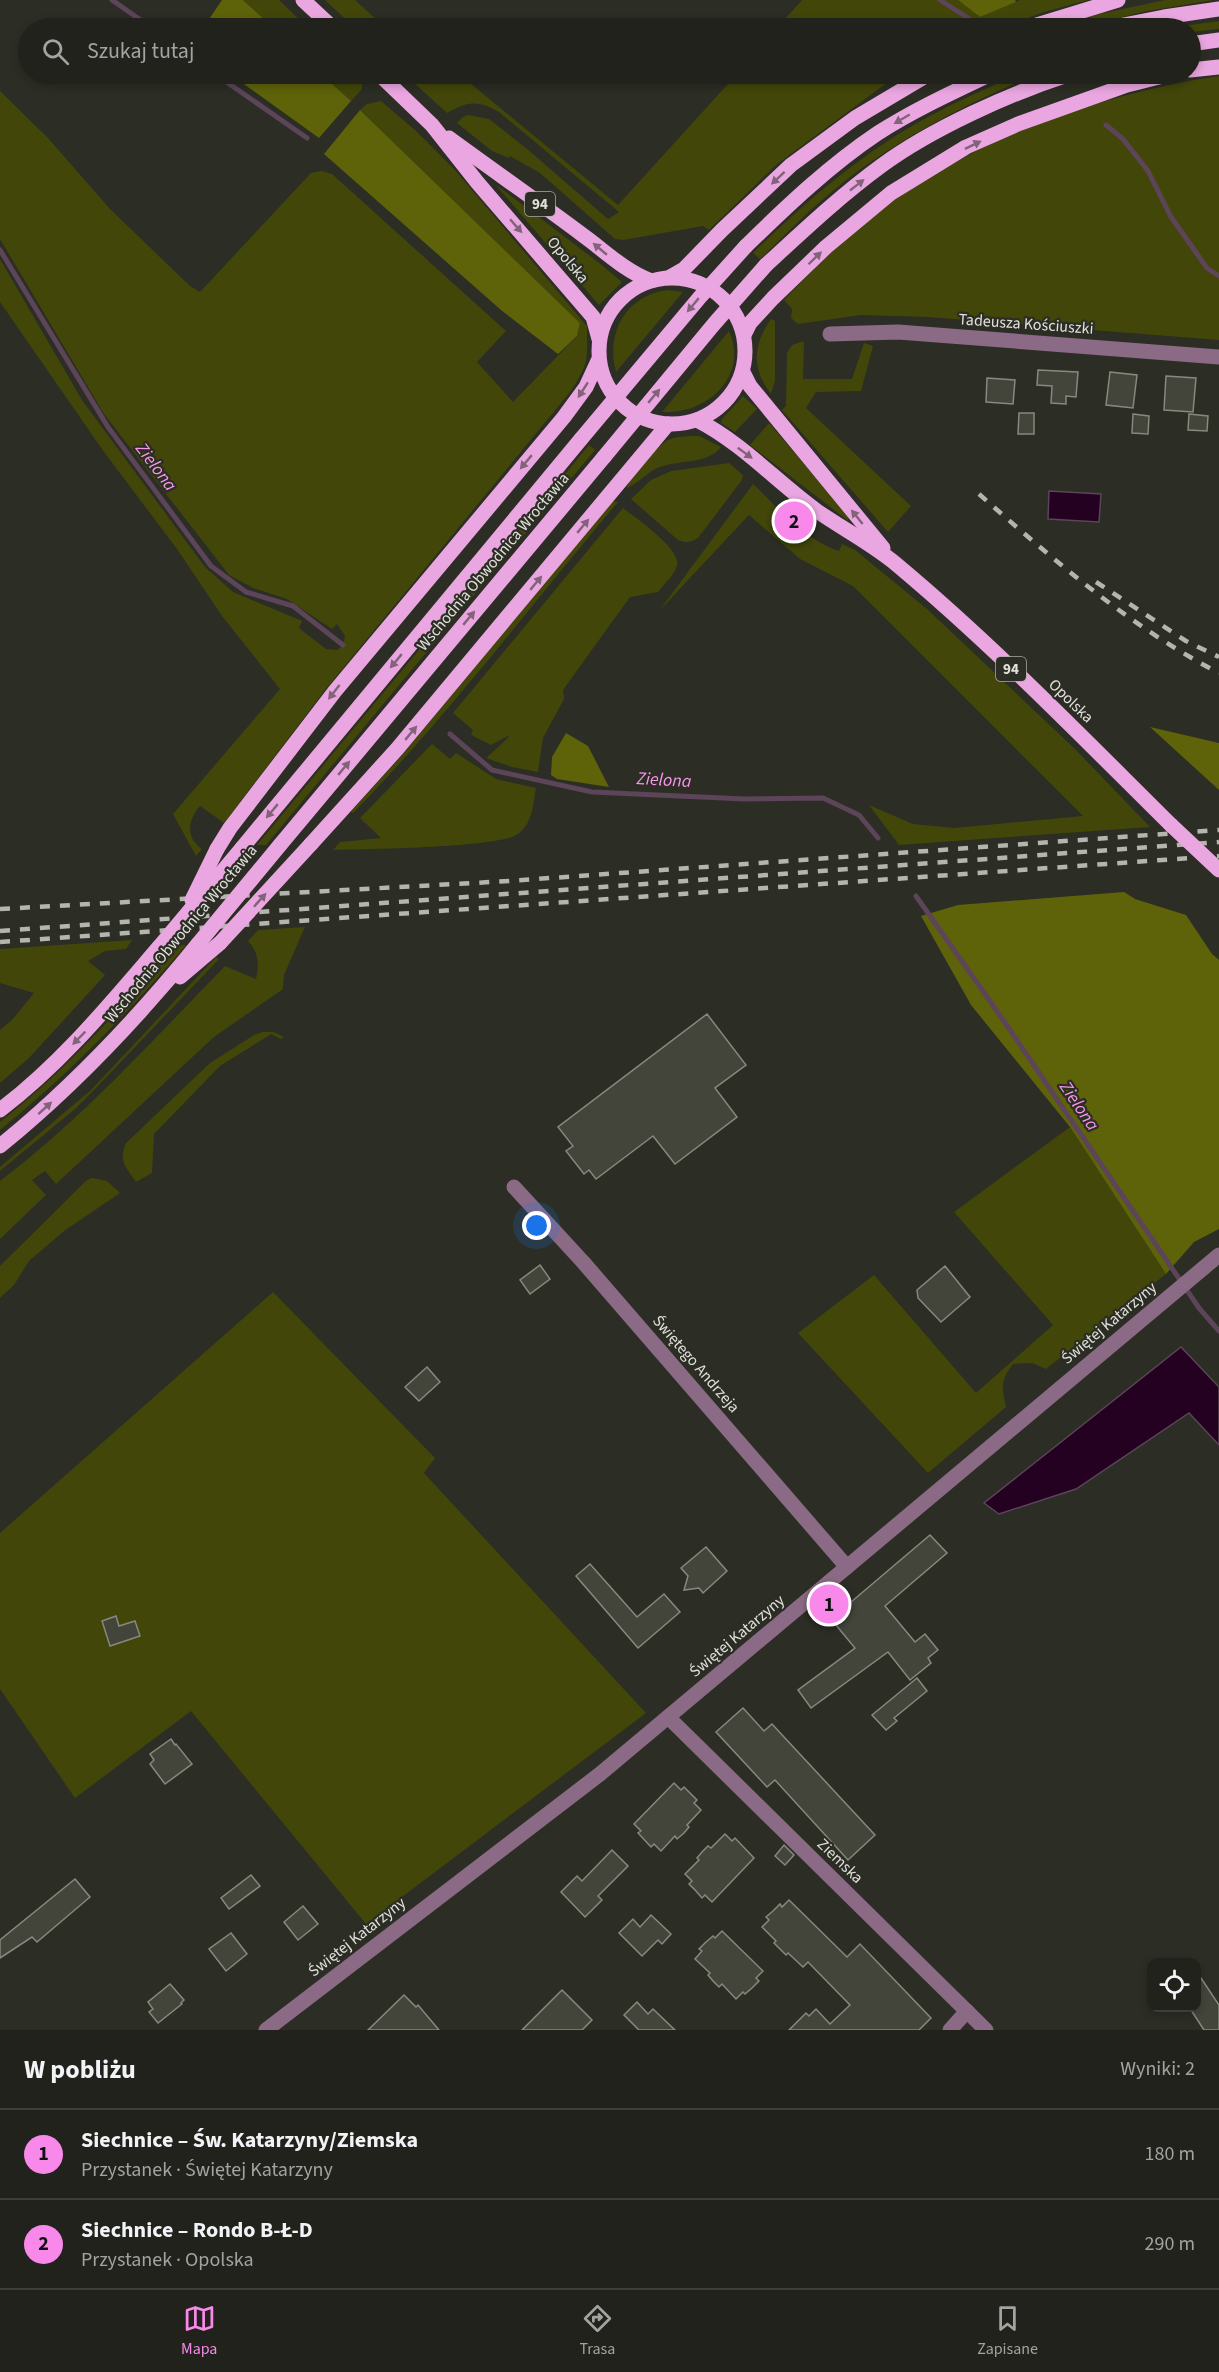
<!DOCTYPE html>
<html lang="pl">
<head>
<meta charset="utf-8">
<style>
  body { margin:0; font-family:"Source Sans 3",sans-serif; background:#2d2f28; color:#f1f3f6 }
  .controls { position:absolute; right:18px; bottom:18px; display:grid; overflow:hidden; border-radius:12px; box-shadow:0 3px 9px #0003 }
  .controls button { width:54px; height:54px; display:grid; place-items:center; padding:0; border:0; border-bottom:2px solid #3e3f3a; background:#21221b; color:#f1f3f6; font:30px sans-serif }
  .you { position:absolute; left:537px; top:1226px; width:21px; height:21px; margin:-15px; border:4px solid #fff; border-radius:50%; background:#1a73e8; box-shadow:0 0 0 9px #1a73e833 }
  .badge { display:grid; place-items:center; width:39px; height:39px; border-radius:50%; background:#f888ea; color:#111; font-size:20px; font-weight:700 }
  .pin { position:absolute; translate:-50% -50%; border:3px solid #fff; box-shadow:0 2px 6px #0006 }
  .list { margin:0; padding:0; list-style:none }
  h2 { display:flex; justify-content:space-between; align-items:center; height:78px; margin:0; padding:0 24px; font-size:26px }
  h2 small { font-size:20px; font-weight:400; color:#a2a4a3 }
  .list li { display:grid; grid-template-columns:39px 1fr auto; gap:18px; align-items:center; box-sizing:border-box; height:90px; padding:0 24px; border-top:2px solid #3e3f3a }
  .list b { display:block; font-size:22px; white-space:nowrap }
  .list p { margin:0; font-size:20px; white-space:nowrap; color:#a2a4a3 }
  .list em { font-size:20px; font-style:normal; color:#a2a4a3 }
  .icon { flex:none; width:33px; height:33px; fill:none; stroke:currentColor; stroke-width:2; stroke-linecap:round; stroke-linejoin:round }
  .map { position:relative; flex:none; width:1219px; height:2030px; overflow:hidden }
  .search { position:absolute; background:#21221b; box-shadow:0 3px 9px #0003; left:18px; right:18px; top:18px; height:66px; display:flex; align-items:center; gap:15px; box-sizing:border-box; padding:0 21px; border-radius:33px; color:#a2a4a3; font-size:22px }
  .sheet { height:258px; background:#21221b }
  nav { display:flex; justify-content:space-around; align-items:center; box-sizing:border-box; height:84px; border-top:2px solid #3e3f3a; background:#21221b; font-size:16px; color:#a2a4a3 }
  nav a { display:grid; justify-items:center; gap:3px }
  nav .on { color:#f888ea }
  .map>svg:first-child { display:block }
</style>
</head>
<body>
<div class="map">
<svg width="1219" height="2030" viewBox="0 0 1219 2030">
  <rect width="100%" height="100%" fill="#2c2d24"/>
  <g fill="#424609">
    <polygon points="243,0 279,0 308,28 274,28"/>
    <polygon points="325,0 355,0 386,28 355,28"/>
    <polygon points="802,0 958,0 980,17 1020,0 1088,0 1041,13 1002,28 777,28"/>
    <polygon points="1165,0 1213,0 1142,12 1093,25 1090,16"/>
    <polygon points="1219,21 1219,29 1191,32 1190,28 1169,28"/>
    <polygon points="321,74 355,74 362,83 362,89 351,101"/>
    <path d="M404,74H433L445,84L455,74H459L618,205L737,74H907L884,85L776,165L709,230L703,226L623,240L615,239L540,173L510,156L509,158L492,151L457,123L463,117L468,115L489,119L526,148L608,219L619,212L499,112C478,100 468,101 447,113Z"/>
    <path d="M1020,74H1038C970,101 891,142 834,190C808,211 784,236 760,259L753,253C806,201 863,152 928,117C958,101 989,87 1020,74Z"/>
    <path d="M1219,76V340L928,317L861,315L798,324L791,318L792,309L784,300C807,276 830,252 855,230C958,144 1088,96 1219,76Z"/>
    <path d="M0,91L48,138L110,209L190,286L200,292L311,173L322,171L332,174L506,331L477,362L513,402L577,336L580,323L360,110L367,104L381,101L415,130L455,170L587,326C587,359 590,362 571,391L325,690L224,823L200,806C188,820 185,837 202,849L196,856L173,814L280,689L222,616L177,549L104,452L0,302V259L82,400L205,567L233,592L302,621L299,628L326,649L337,650L343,645L345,636L337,624L332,629L287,599L253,588L229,575L104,414L0,239Z"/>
    <polygon points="495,184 598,262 622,282 599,305"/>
    <path d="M668,290L683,292L616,372C605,333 626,295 668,290Z"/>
    <path d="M771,319L775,321V381L771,394C751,369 753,344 771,319Z"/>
    <path d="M729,331C750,377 705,415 662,412Z"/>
    <polygon points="804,341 803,379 852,379 864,343 873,346 861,391 816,392 806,408 911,506 888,532 782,410 786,406 787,353 792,345"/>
    <polygon points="743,396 757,409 735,432 721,423 722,419"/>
    <polygon points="769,423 850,518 847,520 750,445"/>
    <path d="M699,436L721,447C708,464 682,460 663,466C648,470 641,482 627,488C630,475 659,444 670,439C679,436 689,436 699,436Z"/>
    <polygon points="589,445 595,450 266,845 257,845"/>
    <path d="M729,463L743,475L742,480L698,538C690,543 686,543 678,540L631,499L651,480L671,471Z"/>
    <path d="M753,484C778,508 805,540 839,551L842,544L855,550L927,609L1076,750L1150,827L899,845L869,805L913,824L954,828L1083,816L853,586L800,559L749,515L659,611Z"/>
    <path d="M612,501L618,502C530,606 448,716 353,813L351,811L398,760Z"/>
    <path d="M623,508C636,518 681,549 677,565C675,575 663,585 658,592L630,597L563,690L564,699L543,738L538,772L512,767L486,758L509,737L508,736L491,745L471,735L473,730L453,713Z"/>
    <path d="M432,744L450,759L456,753L496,779L536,788C533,804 533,823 518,834C499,848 364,849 333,850L340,842L381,838L360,818Z"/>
    <path d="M305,927L284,975L283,989L214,1037L56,1184L45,1171L32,1180L46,1195L0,1239V1181C83,1118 152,1041 225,966L256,979C259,964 259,953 248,941L258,930Z"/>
    <polygon points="132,940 126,949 105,951 88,961 105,975 29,1058 0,1083 0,1030 12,1020 34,993 0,983 0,949"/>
    <path d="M186,945C129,1012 69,1074 0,1130V1122C66,1071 120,1009 174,946Z"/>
    <polygon points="216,957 219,959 94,1090 75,1109 0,1171 0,1167 91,1090"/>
    <path d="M262,1032H274L284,1037L281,1039L271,1034L220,1066L154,1134L152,1173L136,1182C126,1167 118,1161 126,1143L210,1063L254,1035Z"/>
    <path d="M1070,1127L1166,1274L1046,1369L1032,1363L1013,1364C1000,1381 1002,1388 1006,1407L928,1473L798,1333L874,1275L976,1393L1053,1325L954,1212Z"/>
    <polygon points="92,1178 107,1181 120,1193 64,1231 29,1261 14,1285 0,1298 0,1266 87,1180"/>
    <polygon points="273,1292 435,1458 424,1473 646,1713 366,1924 191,1711 75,1798 0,1689 0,1533"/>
  </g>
  <g fill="#5e6309">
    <polygon points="222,0 243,0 274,28 203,28"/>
    <polygon points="958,0 1015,0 1016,2 980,17"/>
    <polygon points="230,74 321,74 351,101 319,138"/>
    <polygon points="360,110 580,323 577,336 558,354 501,310 324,154"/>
    <polygon points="1150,727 1219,743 1219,790"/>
    <polygon points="566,733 588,746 609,787 557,779 551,775 552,757"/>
    <polygon points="1124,892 1135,899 1186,915 1212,954 1219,960 1219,1229 1194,1242 1166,1274 1070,1127 971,1005 921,916 958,905"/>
  </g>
  <g fill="#240121" stroke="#5c4459" stroke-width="1.5">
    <polygon points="1049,491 1101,494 1099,522 1048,519"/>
    <polygon points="1181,1347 1219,1387 1219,1445 1189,1413 1076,1489 999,1514 984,1503"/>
  </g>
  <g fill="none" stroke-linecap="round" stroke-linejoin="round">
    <g stroke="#5c4459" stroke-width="5">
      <polyline points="112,0 152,28"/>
      <polyline points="940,0 974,22"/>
      <polyline points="215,74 307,138"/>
      <polyline points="1106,125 1123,139 1148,171 1171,217 1207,268 1219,276"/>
      <polyline points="0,250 108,427 211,566 246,592 293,606 343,645"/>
      <polyline points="450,734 492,770 592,792 745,799 823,798 859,815 878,838"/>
      <polyline points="916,896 999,1014 1199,1308 1219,1331"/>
    </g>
  </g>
  <g fill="#43453b" stroke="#87887e" stroke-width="1.5">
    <polygon points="1038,370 1078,372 1076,397 1066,396 1066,404 1051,403 1052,386 1037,385"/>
    <polygon points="1110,372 1137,375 1133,408 1106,405"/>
    <polygon points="1166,376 1196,378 1193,412 1164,410"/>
    <polygon points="987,378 1015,380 1013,404 986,402"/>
    <polygon points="1019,413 1034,413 1034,434 1018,434"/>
    <polygon points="1133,414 1149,416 1148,434 1132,433"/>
    <polygon points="1189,414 1208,416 1207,431 1188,430"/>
    <polygon points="707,1014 746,1065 715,1088 737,1117 675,1164 653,1136 596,1179 589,1170 584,1174 566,1151 573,1146 558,1127"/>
    <polygon points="540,1265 550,1279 530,1294 520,1280"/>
    <polygon points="945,1266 970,1297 941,1322 918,1298 917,1290"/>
    <polygon points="427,1367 440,1382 419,1401 405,1387"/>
    <polygon points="930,1535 947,1553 885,1606 915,1642 925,1634 938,1650 928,1658 931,1663 910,1680 888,1652 811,1708 798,1690 855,1648 831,1619"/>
    <polygon points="706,1547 727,1571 703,1593 699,1588 684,1590 688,1576 681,1568"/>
    <polygon points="590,1564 637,1617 664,1594 680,1612 638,1648 576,1576"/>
    <polygon points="116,1616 119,1626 135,1621 140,1636 110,1646 102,1621"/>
    <polygon points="917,1678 927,1691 894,1718 897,1721 886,1730 872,1715"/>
    <polygon points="743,1708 764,1731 772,1724 875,1835 848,1860 775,1780 767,1787 716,1732"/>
    <polygon points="171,1739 175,1745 176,1744 192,1764 165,1784 150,1764 154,1760 150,1754"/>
    <polygon points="674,1783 681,1790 684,1787 697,1800 694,1803 701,1810 687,1825 689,1827 684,1833 677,1839 675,1836 661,1851 654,1844 651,1847 638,1833 641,1831 634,1824"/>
    <polygon points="725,1834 732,1841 735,1838 754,1858 712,1902 705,1895 702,1898 696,1891 689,1884 692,1881 685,1874 699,1860 697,1858 702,1852 708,1846 711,1848"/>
    <polygon points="784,1845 794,1855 785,1865 775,1856"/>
    <polygon points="612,1850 628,1866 598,1896 602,1900 585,1917 561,1892 577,1876 582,1881"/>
    <polygon points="251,1875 260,1886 229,1909 221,1898"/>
    <polygon points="75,1879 90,1897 37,1942 32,1937 0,1958 0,1940"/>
    <polygon points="789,1900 847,1957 860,1944 931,2018 919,2030 789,2030 806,2013 809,2016 816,2009 830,2024 850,2005 808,1962 803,1967 788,1953 786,1955 774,1943 776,1941 762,1927 769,1920 766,1917 773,1911 780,1904 782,1907"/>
    <polygon points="303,1906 318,1924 298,1940 284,1922"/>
    <polygon points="651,1915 671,1934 662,1944 658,1940 642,1956 619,1933 633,1919 640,1927"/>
    <polygon points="722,1931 763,1971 756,1978 759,1981 752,1988 745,1994 743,1992 736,1999 722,1984 719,1987 713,1981 708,1975 710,1973 695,1959 702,1951 699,1949 706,1942 713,1936 715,1938"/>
    <polygon points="231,1933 247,1954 226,1971 209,1949"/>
    <polygon points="1197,1972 1219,2005 1219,2030 1204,2030 1189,2007 1197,2007"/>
    <polygon points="170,1984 184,2000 181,2003 182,2004 158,2023 149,2012 153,2009 148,2002"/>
    <polygon points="562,1990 592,2020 582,2030 522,2030"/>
    <polygon points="404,1995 416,2007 418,2005 439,2030 368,2030"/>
    <polygon points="637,2002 648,2014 653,2009 675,2030 639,2030 624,2015"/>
  </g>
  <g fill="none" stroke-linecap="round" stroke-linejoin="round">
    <g stroke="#8b6a86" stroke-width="15">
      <polyline points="830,334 898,332 1219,357"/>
      <polyline points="514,1187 583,1262 847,1567"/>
      <polyline points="668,1717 986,2030"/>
      <polyline points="266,2030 600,1774 1219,1255"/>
      <polyline points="950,2030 967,2011"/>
    </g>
    <g stroke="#eaa6e0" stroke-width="15">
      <polyline points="303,0 333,28"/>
      <polyline points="1027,28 1118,0"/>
      <polyline points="1108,28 1164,17 1219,9"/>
      <polyline points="1190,44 1219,40"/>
      <polyline points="1190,70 1219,67"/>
      <polyline points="379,74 432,125 477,182 593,317 599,339"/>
      <path d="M449,138C494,171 540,203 584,236C606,252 624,270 649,280"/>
      <path d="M746,246C787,206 830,165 878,133C914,110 953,92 991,74"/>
      <path d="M766,265C803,231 840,196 881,166C931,129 1011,93 1070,74"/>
      <polyline points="670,277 684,269 722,230 791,165 855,118 929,74"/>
      <circle cx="672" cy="351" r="73"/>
      <polyline points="744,335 750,323 773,298 826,247 891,193 966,147 1018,124 1127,85 1171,74"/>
      <polyline points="743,372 750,386 883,548"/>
      <path d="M697,420C742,443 777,482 817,511C843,529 872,544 896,564C993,645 1082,737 1171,825"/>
      <polyline points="311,844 397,749 668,424"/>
      <polyline points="280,845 604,457"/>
      <polyline points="242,848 581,439"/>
      <polyline points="217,849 230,828 335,691 564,417 586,387 598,361"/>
      <polyline points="180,977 220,943"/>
      <path d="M0,1110C61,1064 110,1004 159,947"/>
      <path d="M0,1146C74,1086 138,1018 198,944"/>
    </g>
    <g stroke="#b4b5af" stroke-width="4.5" stroke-dasharray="10 10" stroke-linecap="butt">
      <path d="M979,494C1054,560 1130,627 1219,673"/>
      <polyline points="1096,582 1186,641 1219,657"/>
      <polyline points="0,909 509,881 1219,830"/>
      <polyline points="0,931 1219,842"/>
      <polyline points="0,942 1219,856"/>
    </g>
    <g stroke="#eaa6e0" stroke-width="15">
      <polyline points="581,439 700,297 746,246"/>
      <polyline points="604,457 714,324 766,265"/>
      <polyline points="1171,825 1219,870"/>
      <polyline points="192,900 217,849"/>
      <polyline points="220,943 311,844"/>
      <polyline points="198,944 280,845"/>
      <polyline points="159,947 242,848"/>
    </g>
  </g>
  <defs><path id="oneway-solid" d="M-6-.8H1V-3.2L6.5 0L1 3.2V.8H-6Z" transform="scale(1.5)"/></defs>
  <g fill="#826379">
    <use href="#oneway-solid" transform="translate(902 119) rotate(150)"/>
    <use href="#oneway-solid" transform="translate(973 145) rotate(-26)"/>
    <use href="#oneway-solid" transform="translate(778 178) rotate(137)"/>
    <use href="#oneway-solid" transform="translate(857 185) rotate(-38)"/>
    <use href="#oneway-solid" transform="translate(516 226) rotate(49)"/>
    <use href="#oneway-solid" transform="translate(600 249) rotate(-140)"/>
    <use href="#oneway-solid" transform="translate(815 258) rotate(-44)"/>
    <use href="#oneway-solid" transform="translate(693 305) rotate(130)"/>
    <use href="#oneway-solid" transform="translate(583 390) rotate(123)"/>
    <use href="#oneway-solid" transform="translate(654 396) rotate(-50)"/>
    <use href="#oneway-solid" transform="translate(745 453) rotate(36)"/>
    <use href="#oneway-solid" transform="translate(526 462) rotate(130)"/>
    <use href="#oneway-solid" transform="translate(857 517) rotate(-129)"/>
    <use href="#oneway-solid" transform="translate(583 526) rotate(-50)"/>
    <use href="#oneway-solid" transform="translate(536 583) rotate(-50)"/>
    <use href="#oneway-solid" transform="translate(469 618) rotate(-50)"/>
    <use href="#oneway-solid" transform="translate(396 661) rotate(130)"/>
    <use href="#oneway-solid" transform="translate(334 692) rotate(128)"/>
    <use href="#oneway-solid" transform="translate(411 733) rotate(-50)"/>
    <use href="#oneway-solid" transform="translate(344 768) rotate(-50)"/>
    <use href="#oneway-solid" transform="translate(272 811) rotate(130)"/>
    <use href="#oneway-solid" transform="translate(260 900) rotate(-48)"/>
    <use href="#oneway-solid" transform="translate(79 1038) rotate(135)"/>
    <use href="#oneway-solid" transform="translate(45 1108) rotate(-42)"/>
  </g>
  <g text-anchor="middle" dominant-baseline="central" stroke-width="4.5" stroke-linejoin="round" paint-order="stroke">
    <g fill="#2c2d24" stroke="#aaaba4" stroke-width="1.5">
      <rect x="525" y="192" width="30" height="24" rx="4.5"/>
      <rect x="996" y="657" width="30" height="24" rx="4.5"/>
    </g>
    <g font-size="15" font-weight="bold" fill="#e0e1db">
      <text x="540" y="204">94</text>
      <text x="1011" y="669">94</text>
    </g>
    <g font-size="16" fill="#e0e1db" stroke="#2c2d24">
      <text transform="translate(568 260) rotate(50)">Opolska</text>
      <text transform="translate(1026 324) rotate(4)">Tadeusza Kościuszki</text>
      <text transform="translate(493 562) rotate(-50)">Wschodnia Obwodnica Wrocławia</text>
      <text transform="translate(1071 701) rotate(44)">Opolska</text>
      <text transform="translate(181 934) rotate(-50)">Wschodnia Obwodnica Wrocławia</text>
      <text transform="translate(1109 1323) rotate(-40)">Świętej Katarzyny</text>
      <text transform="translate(696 1364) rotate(49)">Świętego Andrzeja</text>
      <text transform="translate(737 1636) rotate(-40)">Świętej Katarzyny</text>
      <text transform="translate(840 1861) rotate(44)">Ziemska</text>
      <text transform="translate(357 1937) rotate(-38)">Świętej Katarzyny</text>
    </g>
    <g font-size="18" font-style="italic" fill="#f996ec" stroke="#2c2d24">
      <text transform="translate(156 467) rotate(53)">Zielona</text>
      <text transform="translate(664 780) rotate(3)">Zielona</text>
      <text transform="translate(1079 1106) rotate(56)">Zielona</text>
    </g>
  </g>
</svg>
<div class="controls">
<button><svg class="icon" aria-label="locate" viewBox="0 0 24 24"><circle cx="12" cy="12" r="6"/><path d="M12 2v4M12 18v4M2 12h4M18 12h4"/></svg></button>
</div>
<div class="you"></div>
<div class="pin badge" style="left:829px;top:1604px">1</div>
<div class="pin badge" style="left:794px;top:521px">2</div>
<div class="search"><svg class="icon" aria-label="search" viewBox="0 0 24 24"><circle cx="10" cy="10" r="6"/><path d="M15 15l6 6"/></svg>Szukaj tutaj</div>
</div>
<section class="sheet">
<h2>W pobliżu<small>Wyniki: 2</small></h2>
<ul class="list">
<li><span class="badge">1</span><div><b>Siechnice – Św. Katarzyny/Ziemska</b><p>Przystanek · Świętej Katarzyny</p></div><em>180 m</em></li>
<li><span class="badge">2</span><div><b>Siechnice – Rondo B-Ł-D</b><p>Przystanek · Opolska</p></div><em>290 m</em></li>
</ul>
</section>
<nav>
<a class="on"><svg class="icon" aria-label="map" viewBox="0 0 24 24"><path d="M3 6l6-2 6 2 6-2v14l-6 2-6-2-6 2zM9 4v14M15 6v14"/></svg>Mapa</a>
<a><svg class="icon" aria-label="directions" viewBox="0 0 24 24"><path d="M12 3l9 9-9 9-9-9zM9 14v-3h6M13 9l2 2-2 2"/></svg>Trasa</a>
<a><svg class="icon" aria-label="saved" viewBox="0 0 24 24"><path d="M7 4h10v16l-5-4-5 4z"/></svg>Zapisane</a>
</nav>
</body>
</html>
